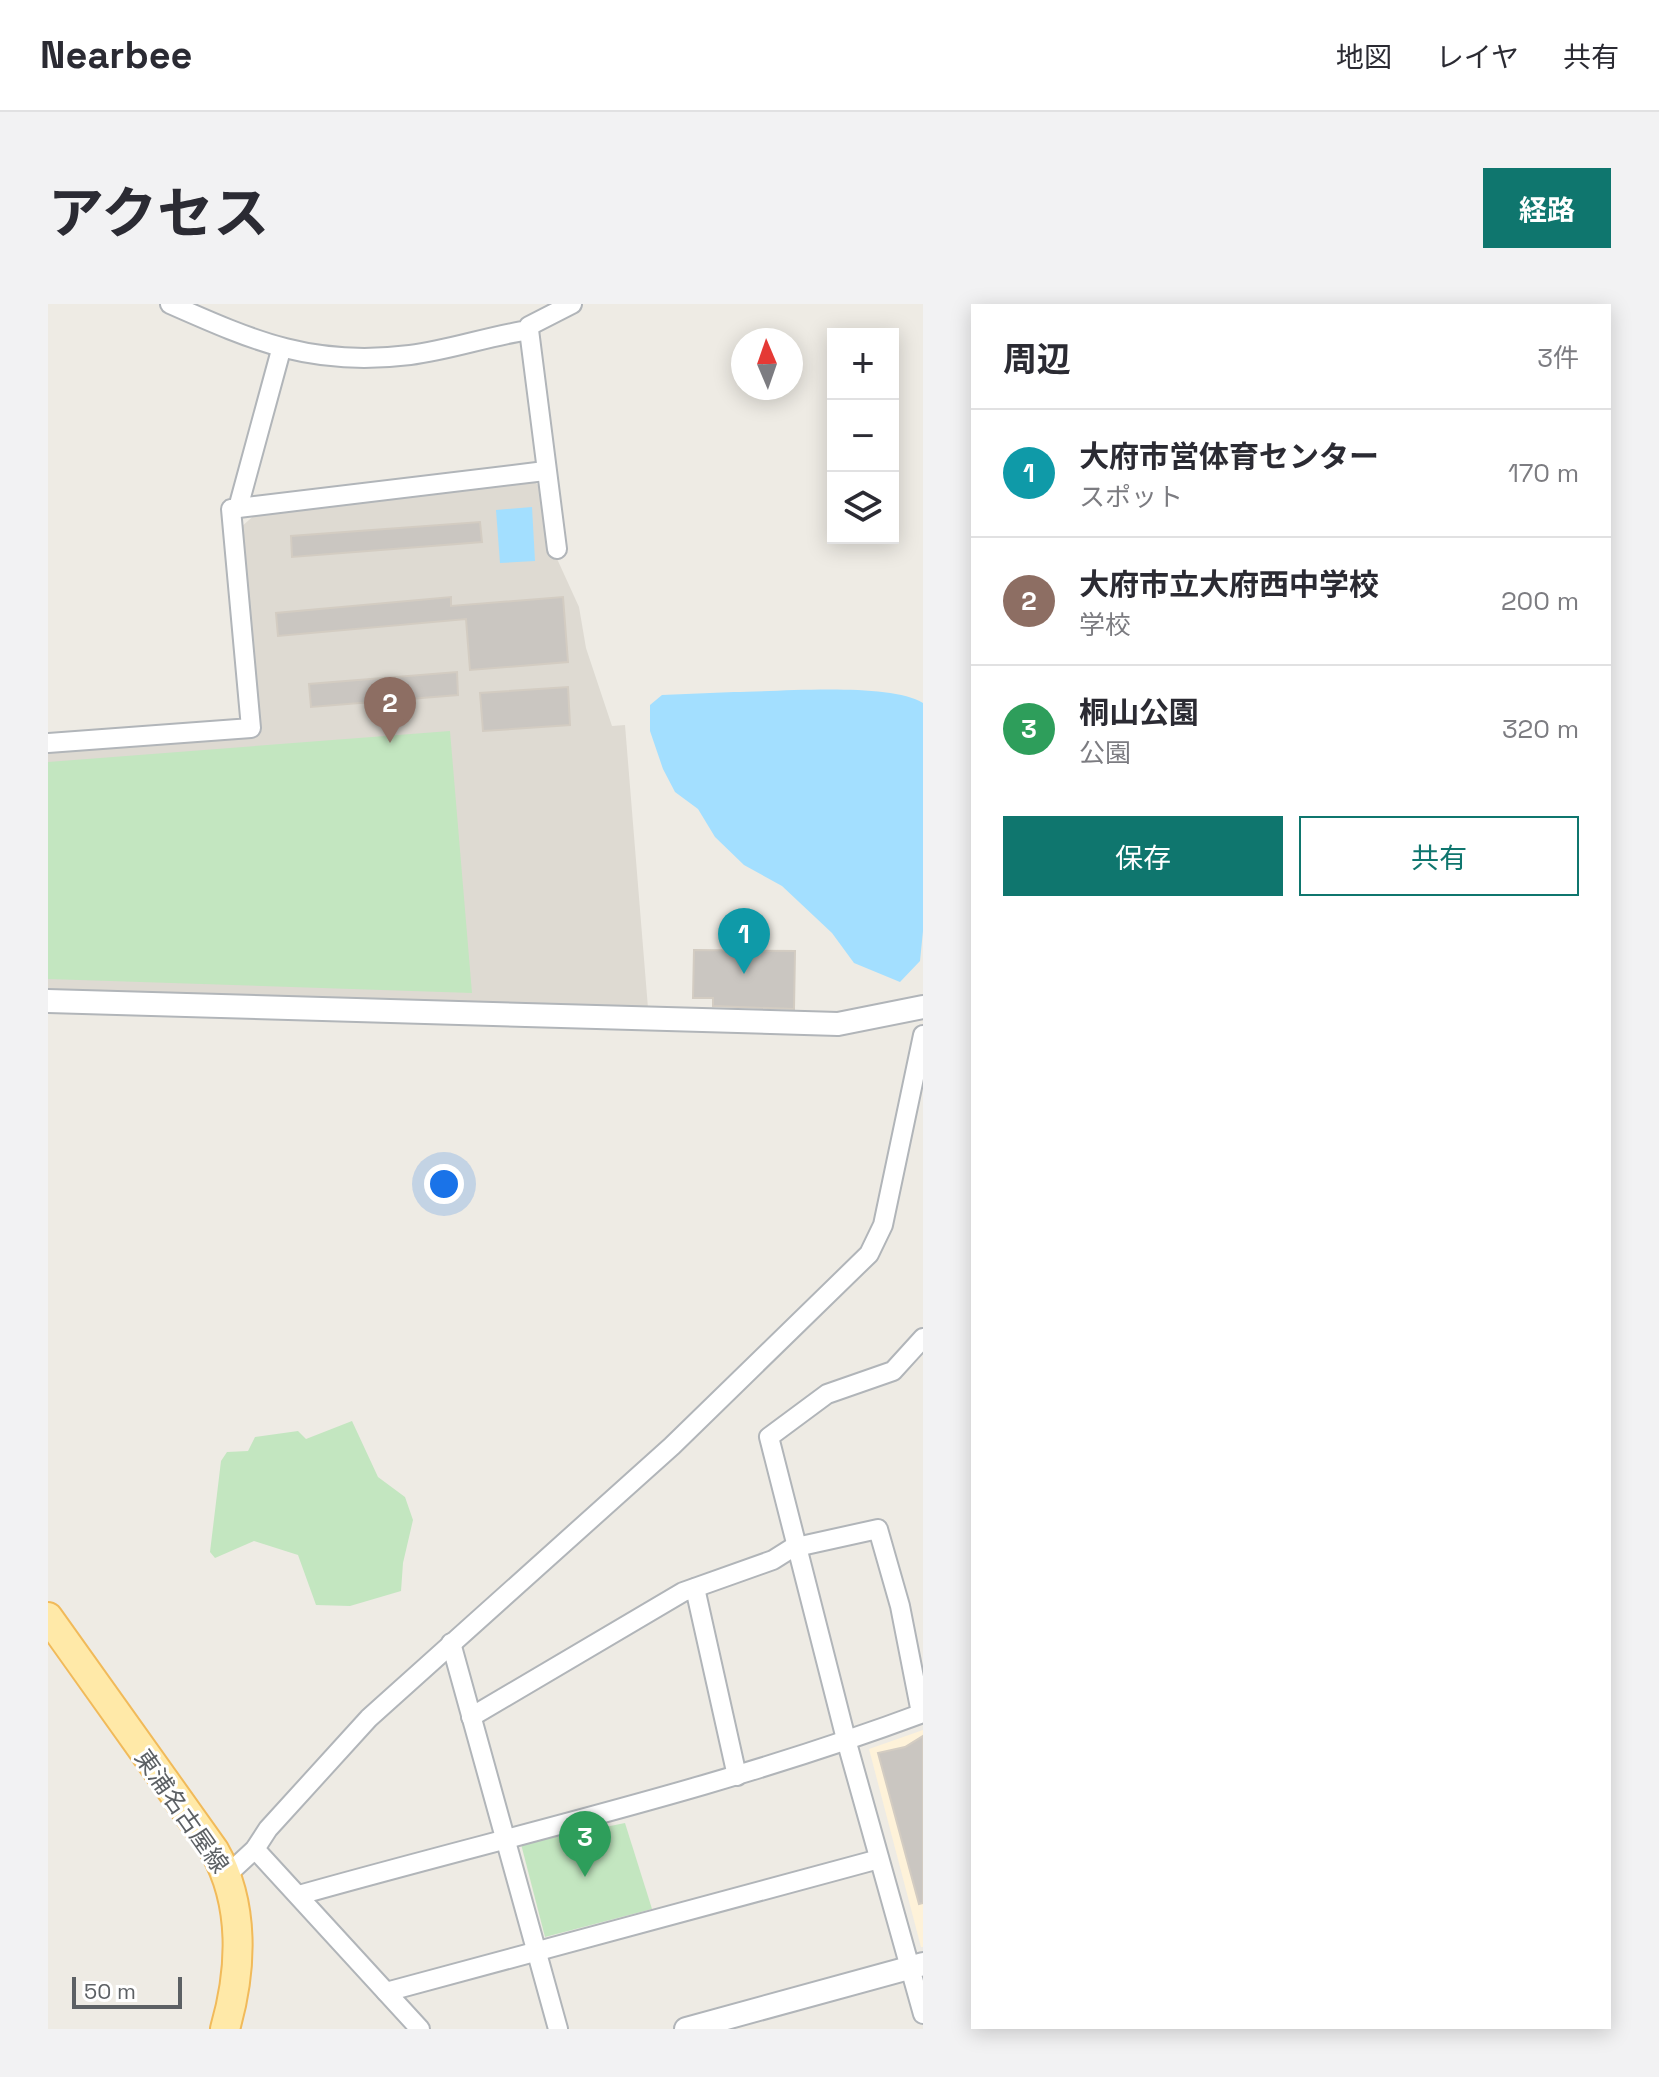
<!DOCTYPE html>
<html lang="ja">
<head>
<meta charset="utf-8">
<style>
  body { margin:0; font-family:"Space Grotesk","Noto Sans JP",sans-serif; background:#f2f2f3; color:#2b2b33 }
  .controls { position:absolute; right:24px; top:24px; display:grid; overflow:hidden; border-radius:0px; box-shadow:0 4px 20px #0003 }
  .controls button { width:72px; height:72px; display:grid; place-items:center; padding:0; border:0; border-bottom:2px solid #e1e1e2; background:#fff; color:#2b2b33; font:40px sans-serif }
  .compass { position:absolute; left:683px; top:24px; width:72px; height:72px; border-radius:50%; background:#fff; box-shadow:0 4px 20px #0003; rotate:358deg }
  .scale { position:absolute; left:24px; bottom:20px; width:110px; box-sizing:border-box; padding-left:8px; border:4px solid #5c6064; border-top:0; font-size:22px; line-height:28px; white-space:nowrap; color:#5c6064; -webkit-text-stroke:6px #fff; paint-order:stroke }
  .you { position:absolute; left:396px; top:880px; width:28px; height:28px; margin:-20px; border:6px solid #fff; border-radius:50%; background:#1a73e8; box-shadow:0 0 0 12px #1a73e833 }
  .badge { display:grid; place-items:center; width:52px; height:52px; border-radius:50%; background:#0f766e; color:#fff; font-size:26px; font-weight:700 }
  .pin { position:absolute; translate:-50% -66px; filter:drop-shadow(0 2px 4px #0008) }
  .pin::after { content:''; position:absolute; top:42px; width:28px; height:24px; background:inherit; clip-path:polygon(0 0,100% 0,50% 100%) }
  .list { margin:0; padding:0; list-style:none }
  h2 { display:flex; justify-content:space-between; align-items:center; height:104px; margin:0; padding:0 32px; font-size:34px }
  h2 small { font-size:26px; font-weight:400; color:#7c7c81 }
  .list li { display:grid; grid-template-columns:52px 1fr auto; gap:24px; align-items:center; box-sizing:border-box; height:128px; padding:0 32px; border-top:2px solid #e1e1e2 }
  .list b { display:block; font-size:30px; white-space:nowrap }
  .list p { margin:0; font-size:26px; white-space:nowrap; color:#7c7c81 }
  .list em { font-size:26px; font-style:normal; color:#7c7c81 }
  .actions { display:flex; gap:16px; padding:24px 32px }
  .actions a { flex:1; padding:18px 0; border:2px solid #0f766e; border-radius:0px; text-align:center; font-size:28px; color:#0f766e }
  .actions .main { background:#0f766e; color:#fff }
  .icon { flex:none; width:44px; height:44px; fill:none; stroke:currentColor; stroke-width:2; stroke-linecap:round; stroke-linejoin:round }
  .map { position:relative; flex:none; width:875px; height:1725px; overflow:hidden; border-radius:0px }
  header { display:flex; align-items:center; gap:48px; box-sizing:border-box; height:112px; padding:0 40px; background:#fff; border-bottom:2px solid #e1e1e2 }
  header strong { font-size:38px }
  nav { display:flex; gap:44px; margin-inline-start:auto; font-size:28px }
  .intro { display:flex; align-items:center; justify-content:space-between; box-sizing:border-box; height:192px; padding:0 48px }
  h1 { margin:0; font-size:56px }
  .button { padding:20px 36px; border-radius:0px; background:#0f766e; color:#fff; font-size:28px; font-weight:700 }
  main { display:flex; gap:48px; padding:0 48px }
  aside { flex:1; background:#fff; border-radius:0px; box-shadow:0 4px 20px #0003 }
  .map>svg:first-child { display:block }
</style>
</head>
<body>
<header>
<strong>Nearbee</strong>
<nav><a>地図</a><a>レイヤ</a><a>共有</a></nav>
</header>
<div class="intro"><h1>アクセス</h1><a class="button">経路</a></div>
<main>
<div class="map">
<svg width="875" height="1725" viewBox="0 0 875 1725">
  <rect width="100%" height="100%" fill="#eeebe4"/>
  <polygon fill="#fef2d9" points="875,1426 875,1643 873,1643 821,1445"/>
  <polygon fill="#dedad2" points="483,176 495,184 505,246 531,303 538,344 564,422 577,421 600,704 0,685 0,447 210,430 192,224 210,208"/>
  <g fill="#c3e6c0">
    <polygon points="402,427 424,689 0,675 0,458"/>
    <polygon points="304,1117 330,1173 357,1193 365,1216 355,1259 353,1287 302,1302 268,1301 250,1251 206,1237 167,1254 162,1248 173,1157 179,1148 200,1147 207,1133 250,1127 258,1135"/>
    <polygon points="577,1519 604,1605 497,1633 473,1540"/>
  </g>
  <g fill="#a3dfff">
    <polygon points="484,203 487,257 452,259 448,206"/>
    <path d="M686,388C730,388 841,378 875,399V627L872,657L852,678L806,659L784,629L734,582L696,561L667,533L650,505L627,488L615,465L602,427V401L614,391Z"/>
  </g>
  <g fill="#cac6c1" stroke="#d3ccc2" stroke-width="2">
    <polygon points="432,218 434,238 244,253 243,232"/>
    <polygon points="403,293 403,302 515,293 520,358 422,366 418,315 230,332 228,309"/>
    <polygon points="409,368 410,391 263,403 261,380"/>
    <polygon points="520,383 522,421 435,427 432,389"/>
    <polygon points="646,646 747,647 746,705 665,702 665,694 645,694"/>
    <polygon points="875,1432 875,1599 871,1600 830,1449 857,1443"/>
  </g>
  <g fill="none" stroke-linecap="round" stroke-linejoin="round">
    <g stroke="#b1b5b9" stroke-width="22">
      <g id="minor">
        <path d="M122,0C208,38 265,63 362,51C402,46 441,32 481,26V22L524,0"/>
        <polyline points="481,26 509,245"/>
        <polyline points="190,204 497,167"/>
        <polyline points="0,439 203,424 183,205 190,204 233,46"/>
        <polyline points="875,1034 845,1067 779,1090 721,1133 799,1439 875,1710"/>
        <polyline points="647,1284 689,1472"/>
        <polyline points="403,1339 510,1725"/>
        <polyline points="423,1413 635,1288 725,1256 744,1244 830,1225 852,1302 873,1409"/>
        <polyline points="207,1545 372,1725"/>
        <polyline points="180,1570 207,1545 220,1525 321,1414 624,1142 821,950 835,921 875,731"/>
        <path d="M251,1591C460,1532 672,1485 875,1409"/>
        <polyline points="338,1688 831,1555"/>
      </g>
    </g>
    <g stroke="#b1b5b9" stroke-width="26">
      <g id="tertiary">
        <polyline points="0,697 790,720 875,703"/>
        <polyline points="638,1725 875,1660"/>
      </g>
    </g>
    <g stroke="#f1ba5a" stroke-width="32">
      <path id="primary" d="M0,1313L166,1546C197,1600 194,1666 177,1725"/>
    </g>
    <use href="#minor" stroke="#fff" stroke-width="18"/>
    <use href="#tertiary" stroke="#fff" stroke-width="22"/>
    <use href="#primary" stroke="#ffe9a8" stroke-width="28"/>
  </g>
  <g text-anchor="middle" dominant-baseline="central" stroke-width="6" stroke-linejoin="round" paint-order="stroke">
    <g font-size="24" fill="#5c6064" stroke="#fff">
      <text transform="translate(134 1507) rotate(55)">東浦名古屋線</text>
    </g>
  </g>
</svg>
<div class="controls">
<button>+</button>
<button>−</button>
<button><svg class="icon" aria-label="layers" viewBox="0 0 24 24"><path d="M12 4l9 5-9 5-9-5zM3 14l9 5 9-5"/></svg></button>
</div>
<svg class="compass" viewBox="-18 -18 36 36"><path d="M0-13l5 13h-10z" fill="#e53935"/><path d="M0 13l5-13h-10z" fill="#7c7c81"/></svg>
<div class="scale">50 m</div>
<div class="you"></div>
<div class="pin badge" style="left:696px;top:670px;background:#0f9aa8">1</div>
<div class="pin badge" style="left:342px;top:439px;background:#8d6e63">2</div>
<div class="pin badge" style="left:537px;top:1573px;background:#2e9e5b">3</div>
</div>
<aside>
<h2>周辺<small>3件</small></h2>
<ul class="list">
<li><span class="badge" style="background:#0f9aa8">1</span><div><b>大府市営体育センター</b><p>スポット</p></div><em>170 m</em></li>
<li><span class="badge" style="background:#8d6e63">2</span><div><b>大府市立大府西中学校</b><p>学校</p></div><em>200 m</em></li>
<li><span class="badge" style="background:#2e9e5b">3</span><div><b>桐山公園</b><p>公園</p></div><em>320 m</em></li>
</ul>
<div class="actions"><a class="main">保存</a><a>共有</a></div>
</aside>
</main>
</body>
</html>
